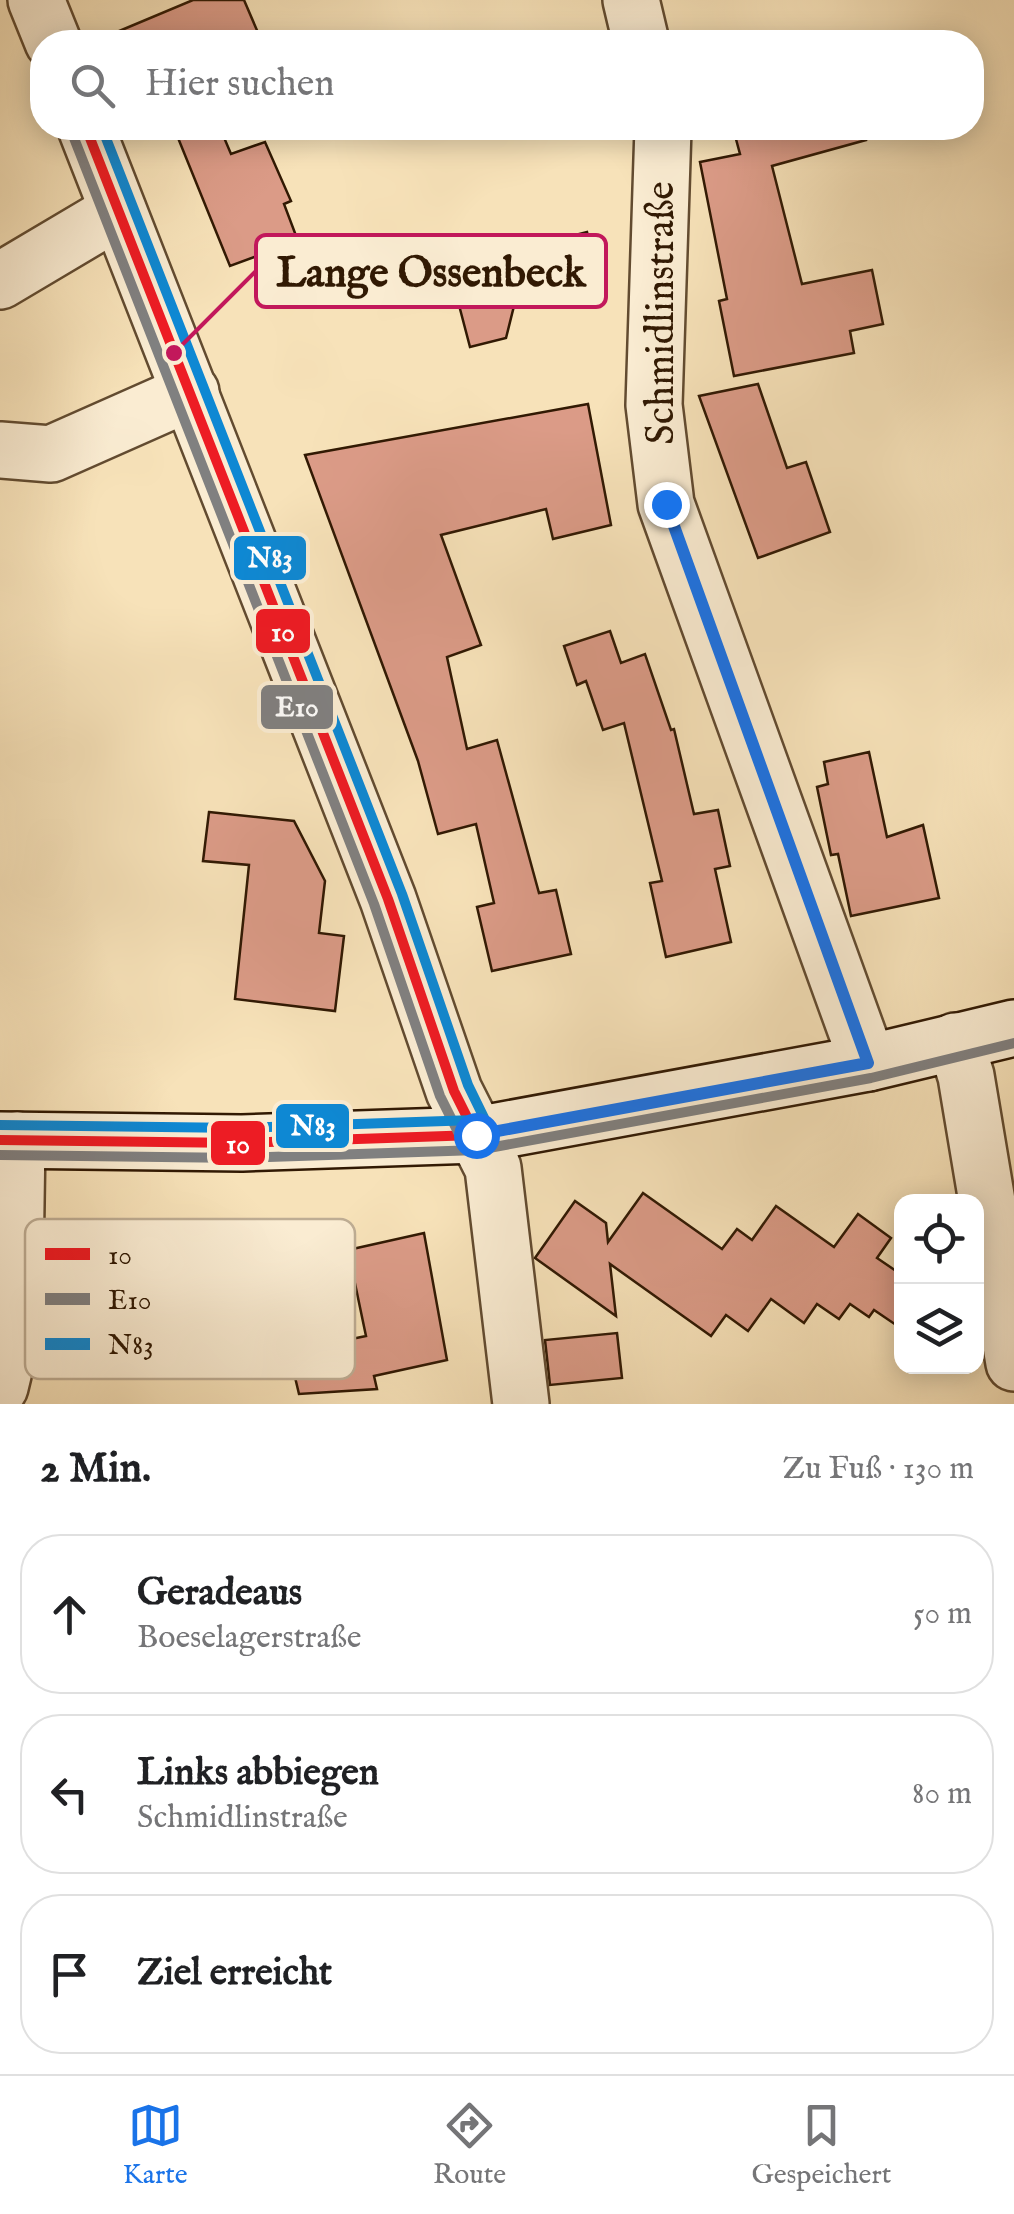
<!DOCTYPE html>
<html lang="de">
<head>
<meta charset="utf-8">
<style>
  body { margin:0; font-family:"IM FELL English",serif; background:#f2f2f2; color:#202124 }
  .controls { position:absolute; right:30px; bottom:30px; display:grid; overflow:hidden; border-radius:20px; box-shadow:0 5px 25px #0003 }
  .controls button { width:90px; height:90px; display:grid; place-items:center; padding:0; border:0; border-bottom:2px solid #e0e0e0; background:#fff; color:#202124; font:50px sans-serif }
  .stop { position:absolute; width:30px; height:30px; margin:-22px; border:8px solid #1a73e8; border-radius:50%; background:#fff }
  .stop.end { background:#1a73e8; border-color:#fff; box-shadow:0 2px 10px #0008 }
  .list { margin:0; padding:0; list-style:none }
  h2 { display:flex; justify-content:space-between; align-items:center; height:130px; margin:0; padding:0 40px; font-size:42px }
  h2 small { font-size:32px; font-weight:400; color:#757577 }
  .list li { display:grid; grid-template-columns:65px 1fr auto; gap:30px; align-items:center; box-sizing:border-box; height:160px; margin:0 20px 20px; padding:0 20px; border:2px solid #e0e0e0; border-radius:40px }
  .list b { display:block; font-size:38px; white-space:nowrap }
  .list p { margin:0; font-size:32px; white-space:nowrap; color:#757577 }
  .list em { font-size:32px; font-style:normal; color:#757577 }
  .icon { flex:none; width:55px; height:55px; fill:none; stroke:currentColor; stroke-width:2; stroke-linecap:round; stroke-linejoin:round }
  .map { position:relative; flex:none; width:1014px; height:1404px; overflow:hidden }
  .search { position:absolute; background:#fff; box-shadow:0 5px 25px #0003; left:30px; right:30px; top:30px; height:110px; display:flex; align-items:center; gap:25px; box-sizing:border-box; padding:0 35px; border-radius:40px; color:#757577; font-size:38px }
  .sheet { height:670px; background:#fff }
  nav { display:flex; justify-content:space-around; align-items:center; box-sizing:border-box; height:140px; border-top:2px solid #e0e0e0; background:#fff; font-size:28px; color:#757577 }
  nav a { display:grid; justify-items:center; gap:5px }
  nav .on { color:#1a73e8 }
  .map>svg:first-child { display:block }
</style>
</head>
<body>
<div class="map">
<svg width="1014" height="1404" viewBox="0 0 1014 1404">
  <rect width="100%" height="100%" fill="#f7e2b9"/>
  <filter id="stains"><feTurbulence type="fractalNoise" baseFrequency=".002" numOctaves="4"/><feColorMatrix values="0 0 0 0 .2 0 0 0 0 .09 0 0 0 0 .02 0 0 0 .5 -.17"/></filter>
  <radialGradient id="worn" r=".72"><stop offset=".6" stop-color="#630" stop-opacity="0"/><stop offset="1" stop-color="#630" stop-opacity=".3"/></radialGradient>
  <g fill="#db9b87" stroke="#311903" stroke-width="2.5">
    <polygon points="193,0 244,0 262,42 93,42"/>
    <polygon points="174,128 220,128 231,154 265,142 291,201 284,204 298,241 230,266"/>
    <polygon points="733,128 864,128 866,140 772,166 802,284 872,270 883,324 850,331 854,353 734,376 719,301 727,299 700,162 740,154"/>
    <polygon points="587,232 600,284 514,306 506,338 470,347 449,267"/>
    <polygon points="758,384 787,468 806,462 830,532 758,558 699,396"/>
    <polygon points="588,404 611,525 553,539 546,509 441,535 481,645 447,657 467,749 497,740 539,893 556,890 571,954 492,971 477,907 494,903 476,824 438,834 418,761 305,455"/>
    <polygon points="610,631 621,663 645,654 671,730 674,729 694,814 718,810 730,866 715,869 731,942 666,957 650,883 662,881 624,723 603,730 586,681 577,685 564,646"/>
    <polygon points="869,752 887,837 923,825 939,898 851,916 838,854 831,855 817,787 828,784 824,762"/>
    <polygon points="209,812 294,821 325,881 319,933 344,936 335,1011 235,999 249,865 203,861"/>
    <polygon points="643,1193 722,1249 737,1229 752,1240 776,1206 834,1247 858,1214 891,1238 877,1258 902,1275 902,1329 874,1310 869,1317 850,1304 839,1319 817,1304 804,1323 771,1299 748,1331 726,1315 711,1336 610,1264 616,1316 535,1258 575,1201 606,1223 608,1242"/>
    <polygon points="424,1233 447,1360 374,1376 377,1389 299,1394 289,1352 366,1336 348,1250"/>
    <polygon points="617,1333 622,1378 550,1385 545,1340"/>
  </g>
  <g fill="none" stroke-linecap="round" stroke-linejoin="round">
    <g stroke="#624b30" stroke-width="60">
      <g id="street">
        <polyline points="36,0 53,42"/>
        <polyline points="631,0 641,42"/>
        <polyline points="86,128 388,899 454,1091 493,1168 521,1404"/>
        <polyline points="663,128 654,405 666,504 868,1063"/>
        <polyline points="0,281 118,211"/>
        <polyline points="0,450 51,454 191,392"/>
        <polyline points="955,1041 966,1076 1014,1363"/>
        <polyline points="0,1387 14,1329 17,1140"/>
      </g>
    </g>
    <g stroke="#311903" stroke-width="60">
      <polyline id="secondary" points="0,1140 242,1143 476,1135 868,1063 1014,1028"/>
    </g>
    <use href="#street" stroke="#faecd2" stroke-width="55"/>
    <use href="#secondary" stroke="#faecd2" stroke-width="55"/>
    <g stroke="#faecd2" stroke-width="18">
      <g id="bus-1">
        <polyline points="86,128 388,899 454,1091 476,1135"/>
        <polyline points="0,1140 242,1143 476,1135"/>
      </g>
    </g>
    <g stroke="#faecd2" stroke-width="18">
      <g id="bus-2">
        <polyline points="72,133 374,904 440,1096 463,1142"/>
        <polyline points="0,1155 242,1158 478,1150 871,1078 1014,1043"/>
      </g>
    </g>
    <g stroke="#faecd2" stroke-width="18">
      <g id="bus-3">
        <polyline points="102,128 402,894 468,1085 489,1128"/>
        <polyline points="0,1125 242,1128 475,1120"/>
      </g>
    </g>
    <use href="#bus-1" stroke="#ed1c24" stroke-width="10"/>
    <use href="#bus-2" stroke="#808080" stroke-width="10"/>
    <use href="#bus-3" stroke="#0e88d3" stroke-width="10"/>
  </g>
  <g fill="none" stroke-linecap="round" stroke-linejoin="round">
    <polyline stroke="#1a73e8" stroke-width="12" points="476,1135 868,1063 666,504"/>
  </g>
  <g text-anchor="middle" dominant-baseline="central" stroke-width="10" stroke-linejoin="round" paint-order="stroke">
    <g font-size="40" fill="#311903" stroke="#faecd2">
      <text transform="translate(662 313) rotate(-90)">Schmidlinstraße</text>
    </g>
  </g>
  <rect x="25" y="1219" width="330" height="160" rx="15" fill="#faecd2" stroke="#bead94" stroke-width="2.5"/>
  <rect x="45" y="1248" width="45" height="12" fill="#ed1c24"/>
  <rect x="45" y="1293" width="45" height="12" fill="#808080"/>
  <rect x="45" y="1338" width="45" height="12" fill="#0e88d3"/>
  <g font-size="28" fill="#311903">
    <text x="108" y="1264">10</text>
    <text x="108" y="1309">E10</text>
    <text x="108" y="1354">N83</text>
  </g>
  <path fill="none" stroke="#c2185b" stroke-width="4" d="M174 353L256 271"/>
  <circle fill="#c2185b" stroke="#faecd2" stroke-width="4" cx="174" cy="353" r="10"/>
  <rect fill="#faecd2" stroke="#c2185b" stroke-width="4" x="256" y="235" width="350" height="72" rx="10"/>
  <g font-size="42" text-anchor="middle" font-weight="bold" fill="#311903">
    <text x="431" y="286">Lange Ossenbeck</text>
  </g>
  <g stroke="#faecd2" stroke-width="4">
    <rect x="232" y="534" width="76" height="48" rx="10" fill="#0e88d3"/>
    <rect x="254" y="607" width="58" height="48" rx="10" fill="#ed1c24"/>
    <rect x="259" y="683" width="76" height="48" rx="10" fill="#808080"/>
    <rect x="274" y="1102" width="77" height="48" rx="10" fill="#0e88d3"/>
    <rect x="209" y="1119" width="58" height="48" rx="10" fill="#ed1c24"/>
  </g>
  <g font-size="28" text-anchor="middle" font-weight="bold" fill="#fff">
    <text x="270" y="567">N83</text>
    <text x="283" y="641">10</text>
    <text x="297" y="716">E10</text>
    <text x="313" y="1135">N83</text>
    <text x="238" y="1153">10</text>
  </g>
  <rect width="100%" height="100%" filter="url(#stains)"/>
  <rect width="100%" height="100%" fill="url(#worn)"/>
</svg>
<div class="controls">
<button><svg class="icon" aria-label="locate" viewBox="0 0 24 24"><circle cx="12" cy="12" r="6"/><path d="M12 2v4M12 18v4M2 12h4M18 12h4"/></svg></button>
<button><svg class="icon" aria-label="layers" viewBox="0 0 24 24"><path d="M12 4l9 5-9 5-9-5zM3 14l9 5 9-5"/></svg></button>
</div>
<div class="stop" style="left:476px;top:1135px"></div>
<div class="stop end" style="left:666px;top:504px"></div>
<div class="search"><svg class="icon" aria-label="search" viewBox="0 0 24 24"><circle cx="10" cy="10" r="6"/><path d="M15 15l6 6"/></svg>Hier suchen</div>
</div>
<section class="sheet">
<h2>2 Min.<small>Zu Fuß · 130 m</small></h2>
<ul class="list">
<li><svg class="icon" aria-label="ahead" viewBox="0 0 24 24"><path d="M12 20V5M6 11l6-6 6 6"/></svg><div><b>Geradeaus</b><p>Boeselagerstraße</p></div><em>50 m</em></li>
<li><svg class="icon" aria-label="left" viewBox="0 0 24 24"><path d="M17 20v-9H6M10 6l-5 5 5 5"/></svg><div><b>Links abbiegen</b><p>Schmidlinstraße</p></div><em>80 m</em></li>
<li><svg class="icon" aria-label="arrive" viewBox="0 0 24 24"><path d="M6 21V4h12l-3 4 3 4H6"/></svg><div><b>Ziel erreicht</b></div></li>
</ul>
</section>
<nav>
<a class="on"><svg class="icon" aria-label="map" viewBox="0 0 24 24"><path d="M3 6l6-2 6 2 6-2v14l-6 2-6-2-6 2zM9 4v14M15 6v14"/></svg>Karte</a>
<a><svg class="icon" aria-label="directions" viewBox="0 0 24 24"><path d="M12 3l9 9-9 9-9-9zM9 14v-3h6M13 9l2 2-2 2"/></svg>Route</a>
<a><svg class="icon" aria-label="saved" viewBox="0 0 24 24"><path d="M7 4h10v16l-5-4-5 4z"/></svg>Gespeichert</a>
</nav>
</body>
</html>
